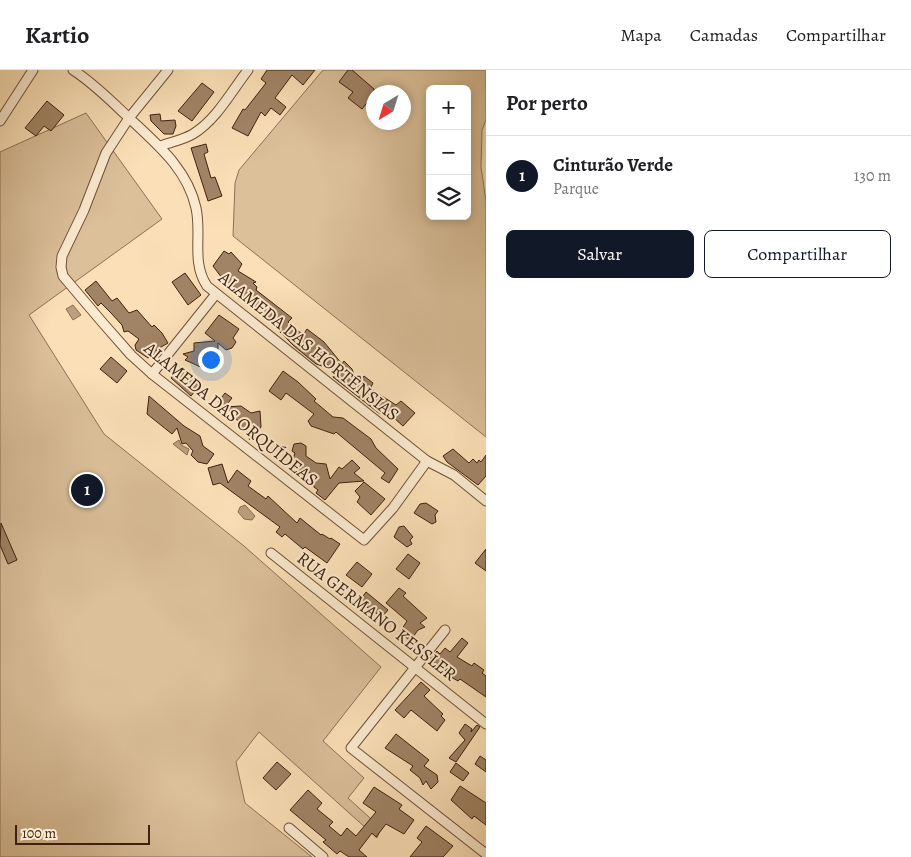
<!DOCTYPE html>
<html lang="pt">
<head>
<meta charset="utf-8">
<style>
  body { margin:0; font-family:Alegreya,serif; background:#f6f6f6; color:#202124 }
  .controls { position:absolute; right:15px; top:15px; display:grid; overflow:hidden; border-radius:8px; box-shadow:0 2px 8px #0003 }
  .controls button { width:45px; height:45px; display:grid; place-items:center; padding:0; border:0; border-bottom:1px solid #e0e0e0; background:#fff; color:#202124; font:25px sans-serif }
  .compass { position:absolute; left:366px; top:15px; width:45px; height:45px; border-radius:50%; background:#fff; box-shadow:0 2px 8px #0003; rotate:218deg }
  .scale { position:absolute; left:15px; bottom:12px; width:135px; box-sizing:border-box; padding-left:5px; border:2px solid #3f210e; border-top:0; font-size:14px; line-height:18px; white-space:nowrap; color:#3f210e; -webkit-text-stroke:4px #fcebd0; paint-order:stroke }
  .you { position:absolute; left:210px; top:289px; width:18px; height:18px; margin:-12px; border:4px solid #fff; border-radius:50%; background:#1a73e8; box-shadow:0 0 0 8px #1a73e833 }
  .badge { display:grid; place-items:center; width:32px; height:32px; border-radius:50%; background:#111827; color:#fff; font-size:16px; font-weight:700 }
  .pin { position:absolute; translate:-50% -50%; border:2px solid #fff; box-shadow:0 1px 5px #0006 }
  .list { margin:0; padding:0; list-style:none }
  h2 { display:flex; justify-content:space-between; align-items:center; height:65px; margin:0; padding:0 20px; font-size:21px }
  h2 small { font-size:16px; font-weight:400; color:#757577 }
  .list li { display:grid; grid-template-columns:32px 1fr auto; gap:15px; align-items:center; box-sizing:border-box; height:80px; padding:0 20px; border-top:1px solid #e0e0e0 }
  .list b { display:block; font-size:19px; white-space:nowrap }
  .list p { margin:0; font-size:16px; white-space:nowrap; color:#757577 }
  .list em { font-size:16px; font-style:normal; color:#757577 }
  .actions { display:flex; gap:10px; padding:15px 20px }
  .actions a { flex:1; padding:11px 0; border:1px solid #111827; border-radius:8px; text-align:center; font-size:18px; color:#111827 }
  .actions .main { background:#111827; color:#fff }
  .icon { flex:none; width:28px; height:28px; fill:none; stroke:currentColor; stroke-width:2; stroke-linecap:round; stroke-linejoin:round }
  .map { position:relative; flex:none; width:486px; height:787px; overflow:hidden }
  header { display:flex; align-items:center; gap:30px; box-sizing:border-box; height:70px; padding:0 25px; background:#fff; border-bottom:1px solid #e0e0e0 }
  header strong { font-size:24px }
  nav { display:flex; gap:28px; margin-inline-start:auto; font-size:18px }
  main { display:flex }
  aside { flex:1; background:#fff }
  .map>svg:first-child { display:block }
</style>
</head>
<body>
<header>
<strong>Kartio</strong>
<nav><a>Mapa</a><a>Camadas</a><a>Compartilhar</a></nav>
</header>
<main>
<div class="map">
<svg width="486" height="787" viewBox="0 0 486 787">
  <rect width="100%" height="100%" fill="#fbe0b7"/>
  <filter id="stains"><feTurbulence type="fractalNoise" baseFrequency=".004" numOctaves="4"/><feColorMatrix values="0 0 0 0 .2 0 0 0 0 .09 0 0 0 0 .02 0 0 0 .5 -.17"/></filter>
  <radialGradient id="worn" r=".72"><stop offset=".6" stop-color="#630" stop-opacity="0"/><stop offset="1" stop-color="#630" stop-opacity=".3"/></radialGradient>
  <g fill="#dbc09a" stroke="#8d7054" fill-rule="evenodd">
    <path d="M323,0H486V50L482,60L481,97L486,131V367L233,166L235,113L239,100ZM430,19H467V146H430ZM373,22H403V52H373Z"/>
    <polygon points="86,43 162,149 29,245 104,364 244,476 381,597 323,671 364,708 348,728 381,758 377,768 259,662 236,692 245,733 312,787 0,787 0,82"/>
  </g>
  <g fill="#bb9f7e" stroke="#896d51">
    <polygon points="73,235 81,245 73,250 66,239"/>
    <polygon points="179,370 181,375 189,379 187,385 173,374"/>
    <polygon points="245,435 255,446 252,450 244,449 238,442 240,437"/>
  </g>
  <g fill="#a18466" stroke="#3f210e">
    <polygon points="267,0 315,0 303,15 292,5 275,28 286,37 280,45 271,38 265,46 261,42 248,66 232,58 243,39 245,40 266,13 261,9"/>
    <polygon points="348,0 352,0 374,19 374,24 362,39 348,28 353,22 339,12"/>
    <polygon points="202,13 214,22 192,51 178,41"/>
    <polygon points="47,31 64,45 51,61 44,56 36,66 25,58"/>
    <polygon points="160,44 161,51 175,50 176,56 173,64 164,64 151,51 150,45"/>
    <polygon points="206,74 208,82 204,84 211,108 215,107 222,126 208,131 191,78"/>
    <polygon points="224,181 229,184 231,182 242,194 238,201 256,212 253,213 257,217 256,220 292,248 288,252 303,265 307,259 324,272 342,294 344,291 352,299 358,315 364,306 373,313 371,317 374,321 396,335 401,331 415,343 403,356 385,340 380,344 333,307 336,302 325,293 322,296 316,294 294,276 265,247 264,248 238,228 239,220 222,208 213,196"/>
    <polygon points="185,203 201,225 188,235 172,212"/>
    <polygon points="96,211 112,231 117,228 129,243 137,240 152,257 154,255 162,263 168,273 156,280 158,283 148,288 136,280 135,275 139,269 128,261 124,262 122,255 111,243 101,233 98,236 85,220"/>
    <polygon points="219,245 239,259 233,268 236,272 232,278 226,280 218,273 218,286 205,299 185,290 188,287 183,284 194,281 194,273 215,271 205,263"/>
    <polygon points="111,287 127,301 117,313 100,299"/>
    <polygon points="180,297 200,315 191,326 171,308"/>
    <polygon points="283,301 298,312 316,329 314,331 333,347 343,348 371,369 376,378 398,399 389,413 381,408 385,403 336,362 334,364 311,356 308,351 314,344 286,323 281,330 269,321"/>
    <polygon points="225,323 232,328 225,337 241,336 251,343 260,341 261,357 250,370 246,362 240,360 240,351 232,348 232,343 218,332"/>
    <polygon points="149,326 184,356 200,366 203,376 214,384 207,394 198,392 191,385 193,381 186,373 182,374 177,358 172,364 147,344"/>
    <polygon points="301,373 306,376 306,386 316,393 326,394 330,409 339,397 342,399 352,390 360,398 354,403 364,411 339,413 325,430 316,423 318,420 314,417 311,403 297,402 291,394 295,383 292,381 294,374"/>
    <polygon points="453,379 469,393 473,389 477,393 479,390 481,392 486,385 486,406 478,415 447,392 443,386"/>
    <polygon points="222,394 228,413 237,400 251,411 248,416 266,429 268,426 297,453 300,448 321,465 322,464 330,469 331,468 340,474 327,493 305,477 303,479 285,464 282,467 276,462 280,457 220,413 213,415 208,398"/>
    <polygon points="364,412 385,429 371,445 357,432 360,427 355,421"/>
    <polygon points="426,433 438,441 435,445 436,452 432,454 414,443 420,434"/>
    <polygon points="1,453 17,490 8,494 0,475"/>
    <polygon points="404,456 413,467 410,470 412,474 407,477 394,467 399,457"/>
    <polygon points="486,479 486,501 475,493"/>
    <polygon points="408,484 420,493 409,509 396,499"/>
    <polygon points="357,492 372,504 362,517 346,505"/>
    <polygon points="399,518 406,523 403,526 427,548 420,553 425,557 418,560 410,571 400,562 407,551 386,533"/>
    <polygon points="366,522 388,540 382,547 359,532"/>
    <polygon points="462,568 468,573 457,587 472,596 474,593 484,600 482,603 486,606 486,627 460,609 458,611 451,607 448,598 445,601 430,589 437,581 440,584 445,578 450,582"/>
    <polygon points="421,612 430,620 424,626 443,644 441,646 445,650 437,661 411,640 404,648 395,640"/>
    <polygon points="465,654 472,659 471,662 477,655 480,657 456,692 449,688 465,670 459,663"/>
    <polygon points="396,664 429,690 424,696 437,705 438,712 431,719 426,711 423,715 420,708 410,700 413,696 385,678"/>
    <polygon points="480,686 486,690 486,702 475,694"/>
    <polygon points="277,692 291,704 276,720 263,708"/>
    <polygon points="456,693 469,703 463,711 450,702"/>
    <polygon points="460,716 486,733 486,755 474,746 472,749 451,730"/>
    <polygon points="374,717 402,735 399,739 414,750 404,764 386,754 376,767 372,763 359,780 367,787 349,787 340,781 337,784 323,772 326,770 290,740 308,720 322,733 317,739 333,752 329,756 341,766 347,758 356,766 376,742 363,733"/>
    <polygon points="426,756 453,776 443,787 410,787 422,772 417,768"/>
  </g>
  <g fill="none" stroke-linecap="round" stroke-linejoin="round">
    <g stroke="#6e5138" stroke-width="11">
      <g id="minor">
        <path d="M73,0C92,12 109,29 126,45C154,72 187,97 196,138C202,165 191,192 207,216L427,391L454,405L486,431"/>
        <polyline points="168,0 129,48 106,83 84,140 62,186 61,197 63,206 102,252 131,285 152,304 364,470 393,438 427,391"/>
        <polyline points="0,51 33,0"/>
        <path d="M160,76C171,72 183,70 193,64C217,49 231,22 248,0"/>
        <polyline points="152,304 216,224"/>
        <polyline points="271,483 486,654"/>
        <polyline points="445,560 351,678 486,784"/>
        <polyline points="289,758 323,787"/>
      </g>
    </g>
    <use href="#minor" stroke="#fcebd0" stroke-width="9"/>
  </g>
  <g text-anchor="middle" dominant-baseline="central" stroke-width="4" stroke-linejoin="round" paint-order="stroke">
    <g font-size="18" fill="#3f210e" stroke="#fcebd0">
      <text transform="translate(309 276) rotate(39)">ALAMEDA DAS HORTÊNSIAS</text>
      <text transform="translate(231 344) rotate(39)">ALAMEDA DAS ORQUÍDEAS</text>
      <text transform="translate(377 546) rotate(38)">RUA GERMANO KESSLER</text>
    </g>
  </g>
  <rect width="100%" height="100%" filter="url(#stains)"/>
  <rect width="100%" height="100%" fill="url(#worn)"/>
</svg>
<div class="controls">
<button>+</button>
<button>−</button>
<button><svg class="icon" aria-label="layers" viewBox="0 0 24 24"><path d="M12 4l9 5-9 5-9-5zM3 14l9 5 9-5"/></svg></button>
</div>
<svg class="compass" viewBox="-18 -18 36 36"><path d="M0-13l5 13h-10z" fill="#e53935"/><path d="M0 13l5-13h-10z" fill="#757577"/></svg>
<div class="scale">100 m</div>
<div class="you"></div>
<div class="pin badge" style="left:87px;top:420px">1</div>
</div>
<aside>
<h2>Por perto<small></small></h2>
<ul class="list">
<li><span class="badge">1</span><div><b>Cinturão Verde</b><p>Parque</p></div><em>130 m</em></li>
</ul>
<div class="actions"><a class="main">Salvar</a><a>Compartilhar</a></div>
</aside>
</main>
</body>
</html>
